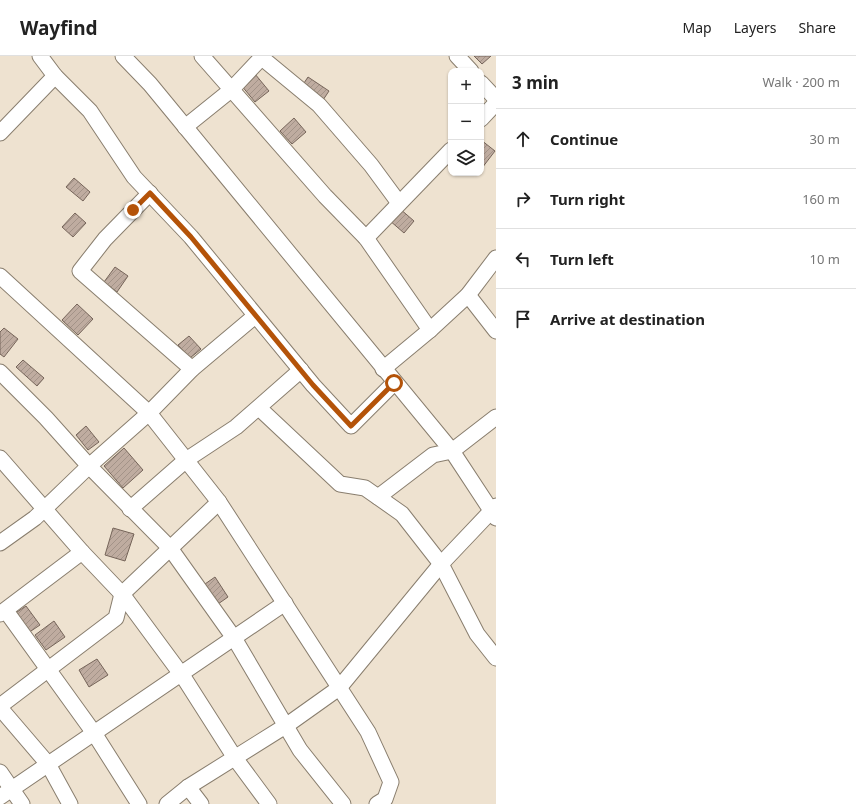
<!DOCTYPE html>
<html lang="en">
<head>
<meta charset="utf-8">
<style>
  body { margin:0; font-family:"Noto Sans",sans-serif; background:#f2f2f2; color:#222 }
  .controls { position:absolute; right:12px; top:12px; display:grid; overflow:hidden; border-radius:8px; box-shadow:0 1px 3px #0004 }
  .controls button { width:36px; height:36px; display:grid; place-items:center; padding:0; border:0; border-bottom:1px solid #e0e0e0; background:#fff; color:#222; font:20px sans-serif }
  .stop { position:absolute; width:12px; height:12px; margin:-9px; border:3px solid #b45309; border-radius:50%; background:#fff }
  .stop.end { background:#b45309; border-color:#fff; box-shadow:0 1px 4px #0008 }
  .list { margin:0; padding:0; list-style:none }
  h2 { display:flex; justify-content:space-between; align-items:center; height:52px; margin:0; padding:0 16px; font-size:17px }
  h2 small { font-size:13px; font-weight:400; color:#767676 }
  .list li { display:grid; grid-template-columns:26px 1fr auto; gap:12px; align-items:center; box-sizing:border-box; height:60px; padding:0 16px; border-top:1px solid #e0e0e0 }
  .list b { display:block; font-size:15px; white-space:nowrap }
  .list em { font-size:13px; font-style:normal; color:#767676 }
  .icon { flex:none; width:22px; height:22px; fill:none; stroke:currentColor; stroke-width:2; stroke-linecap:round; stroke-linejoin:round }
  .map { position:relative; flex:none; width:496px; height:748px; overflow:hidden }
  header { display:flex; align-items:center; gap:24px; box-sizing:border-box; height:56px; padding:0 20px; background:#fff; border-bottom:1px solid #e0e0e0 }
  header strong { font-size:19px }
  nav { display:flex; gap:22px; margin-inline-start:auto; font-size:14px }
  main { display:flex }
  aside { flex:1; background:#fff }
  .map>svg:first-child { display:block }
</style>
</head>
<body>
<header>
<strong>Wayfind</strong>
<nav><a>Map</a><a>Layers</a><a>Share</a></nav>
</header>
<main>
<div class="map">
<svg width="496" height="748" viewBox="0 0 496 748">
  <defs>
    <pattern id="building-hatch" width="6" height="6" patternUnits="userSpaceOnUse"><rect width="6" height="6" fill="#bfaca0"/><path d="M-1 1l2-2M0 6l6-6M5 7l2-2" fill="none" stroke="#a39388"/></pattern>
  </defs>
  <rect width="100%" height="100%" fill="#eee2d0"/>
  <g fill="url(#building-hatch)" stroke="#76655a">
    <polygon points="474,0 491,0 482,8"/>
    <polygon points="255,18 269,35 255,46 241,29"/>
    <polygon points="308,21 329,35 323,44 302,30"/>
    <polygon points="294,62 306,76 292,88 280,75"/>
    <polygon points="481,84 495,95 482,112 481,111"/>
    <polygon points="74,122 90,136 83,145 66,131"/>
    <polygon points="399,152 414,165 404,177 389,164"/>
    <polygon points="75,157 86,167 73,181 62,171"/>
    <polygon points="115,211 128,220 117,236 104,226"/>
    <polygon points="77,248 93,263 78,279 62,264"/>
    <polygon points="4,272 18,283 4,301 0,298 0,276"/>
    <polygon points="189,280 201,293 190,302 178,289"/>
    <polygon points="23,304 44,322 37,330 16,311"/>
    <polygon points="86,370 99,386 88,394 76,379"/>
    <polygon points="124,392 143,414 123,432 104,410"/>
    <polygon points="113,472 134,478 125,505 105,499"/>
    <polygon points="215,521 228,541 218,548 205,528"/>
    <polygon points="26,550 40,569 28,577 14,558"/>
    <polygon points="54,565 65,581 46,594 35,579"/>
    <polygon points="97,603 108,619 89,631 79,614"/>
  </g>
  <g fill="none" stroke-linecap="round" stroke-linejoin="round">
    <g stroke="#897e6e" stroke-width="17">
      <g id="minor">
        <polyline points="40,0 55,20 90,55 134,121 191,181 313,329 351,370 394,327"/>
        <polyline points="123,0 150,28 452,395 496,462"/>
        <polyline points="202,0 325,140 366,182 430,274 468,239 496,202"/>
        <polyline points="457,0 471,15"/>
        <polyline points="262,2 319,49 371,109 399,147"/>
        <polyline points="481,27 496,43"/>
        <polyline points="481,63 496,47"/>
        <polyline points="185,71 231,34 263,0"/>
        <polyline points="0,77 55,20"/>
        <polyline points="150,137 105,183 80,215 192,313"/>
        <polyline points="366,182 451,94"/>
        <polyline points="0,220 149,357 219,446 368,676 391,726 385,743 377,748"/>
        <polyline points="468,239 496,275"/>
        <polyline points="383,313 430,274"/>
        <polyline points="0,316 46,362 89,410 170,492 234,582 300,694 343,748"/>
        <polyline points="259,352 340,428 365,432 402,458 441,508 477,578 496,602"/>
        <polyline points="0,402 82,496"/>
        <polyline points="378,441 433,399 452,395 496,361"/>
        <polyline points="130,453 186,404 236,371 301,314"/>
        <polyline points="0,487 35,462 89,410 149,357 192,313 255,260"/>
        <polyline points="6,555 94,677 139,748"/>
        <polyline points="0,558 82,496 122,538 184,622 235,702 269,748"/>
        <polyline points="0,650 116,562 122,538 219,446"/>
        <polyline points="0,652 48,708 70,748"/>
        <polyline points="0,716 22,748"/>
        <polyline points="188,731 201,748"/>
        <polyline points="0,741 285,547"/>
        <polyline points="167,748 188,731 287,669 339,632 441,508 496,450"/>
      </g>
    </g>
    <use href="#minor" stroke="#fff" stroke-width="15"/>
  </g>
  <g fill="none" stroke-linecap="round" stroke-linejoin="round">
    <polyline stroke="#b45309" stroke-width="5" points="133,154 150,137 191,181 313,329 351,370 394,327"/>
  </g>
</svg>
<div class="controls">
<button>+</button>
<button>−</button>
<button><svg class="icon" aria-label="layers" viewBox="0 0 24 24"><path d="M12 4l9 5-9 5-9-5zM3 14l9 5 9-5"/></svg></button>
</div>
<div class="stop" style="left:394px;top:327px"></div>
<div class="stop end" style="left:133px;top:154px"></div>
</div>
<aside>
<h2>3 min<small>Walk · 200 m</small></h2>
<ul class="list">
<li><svg class="icon" aria-label="ahead" viewBox="0 0 24 24"><path d="M12 20V5M6 11l6-6 6 6"/></svg><div><b>Continue</b></div><em>30 m</em></li>
<li><svg class="icon" aria-label="right" viewBox="0 0 24 24"><path d="M7 20v-9h11M14 6l5 5-5 5"/></svg><div><b>Turn right</b></div><em>160 m</em></li>
<li><svg class="icon" aria-label="left" viewBox="0 0 24 24"><path d="M17 20v-9H6M10 6l-5 5 5 5"/></svg><div><b>Turn left</b></div><em>10 m</em></li>
<li><svg class="icon" aria-label="arrive" viewBox="0 0 24 24"><path d="M6 21V4h12l-3 4 3 4H6"/></svg><div><b>Arrive at destination</b></div></li>
</ul>
</aside>
</main>
</body>
</html>
